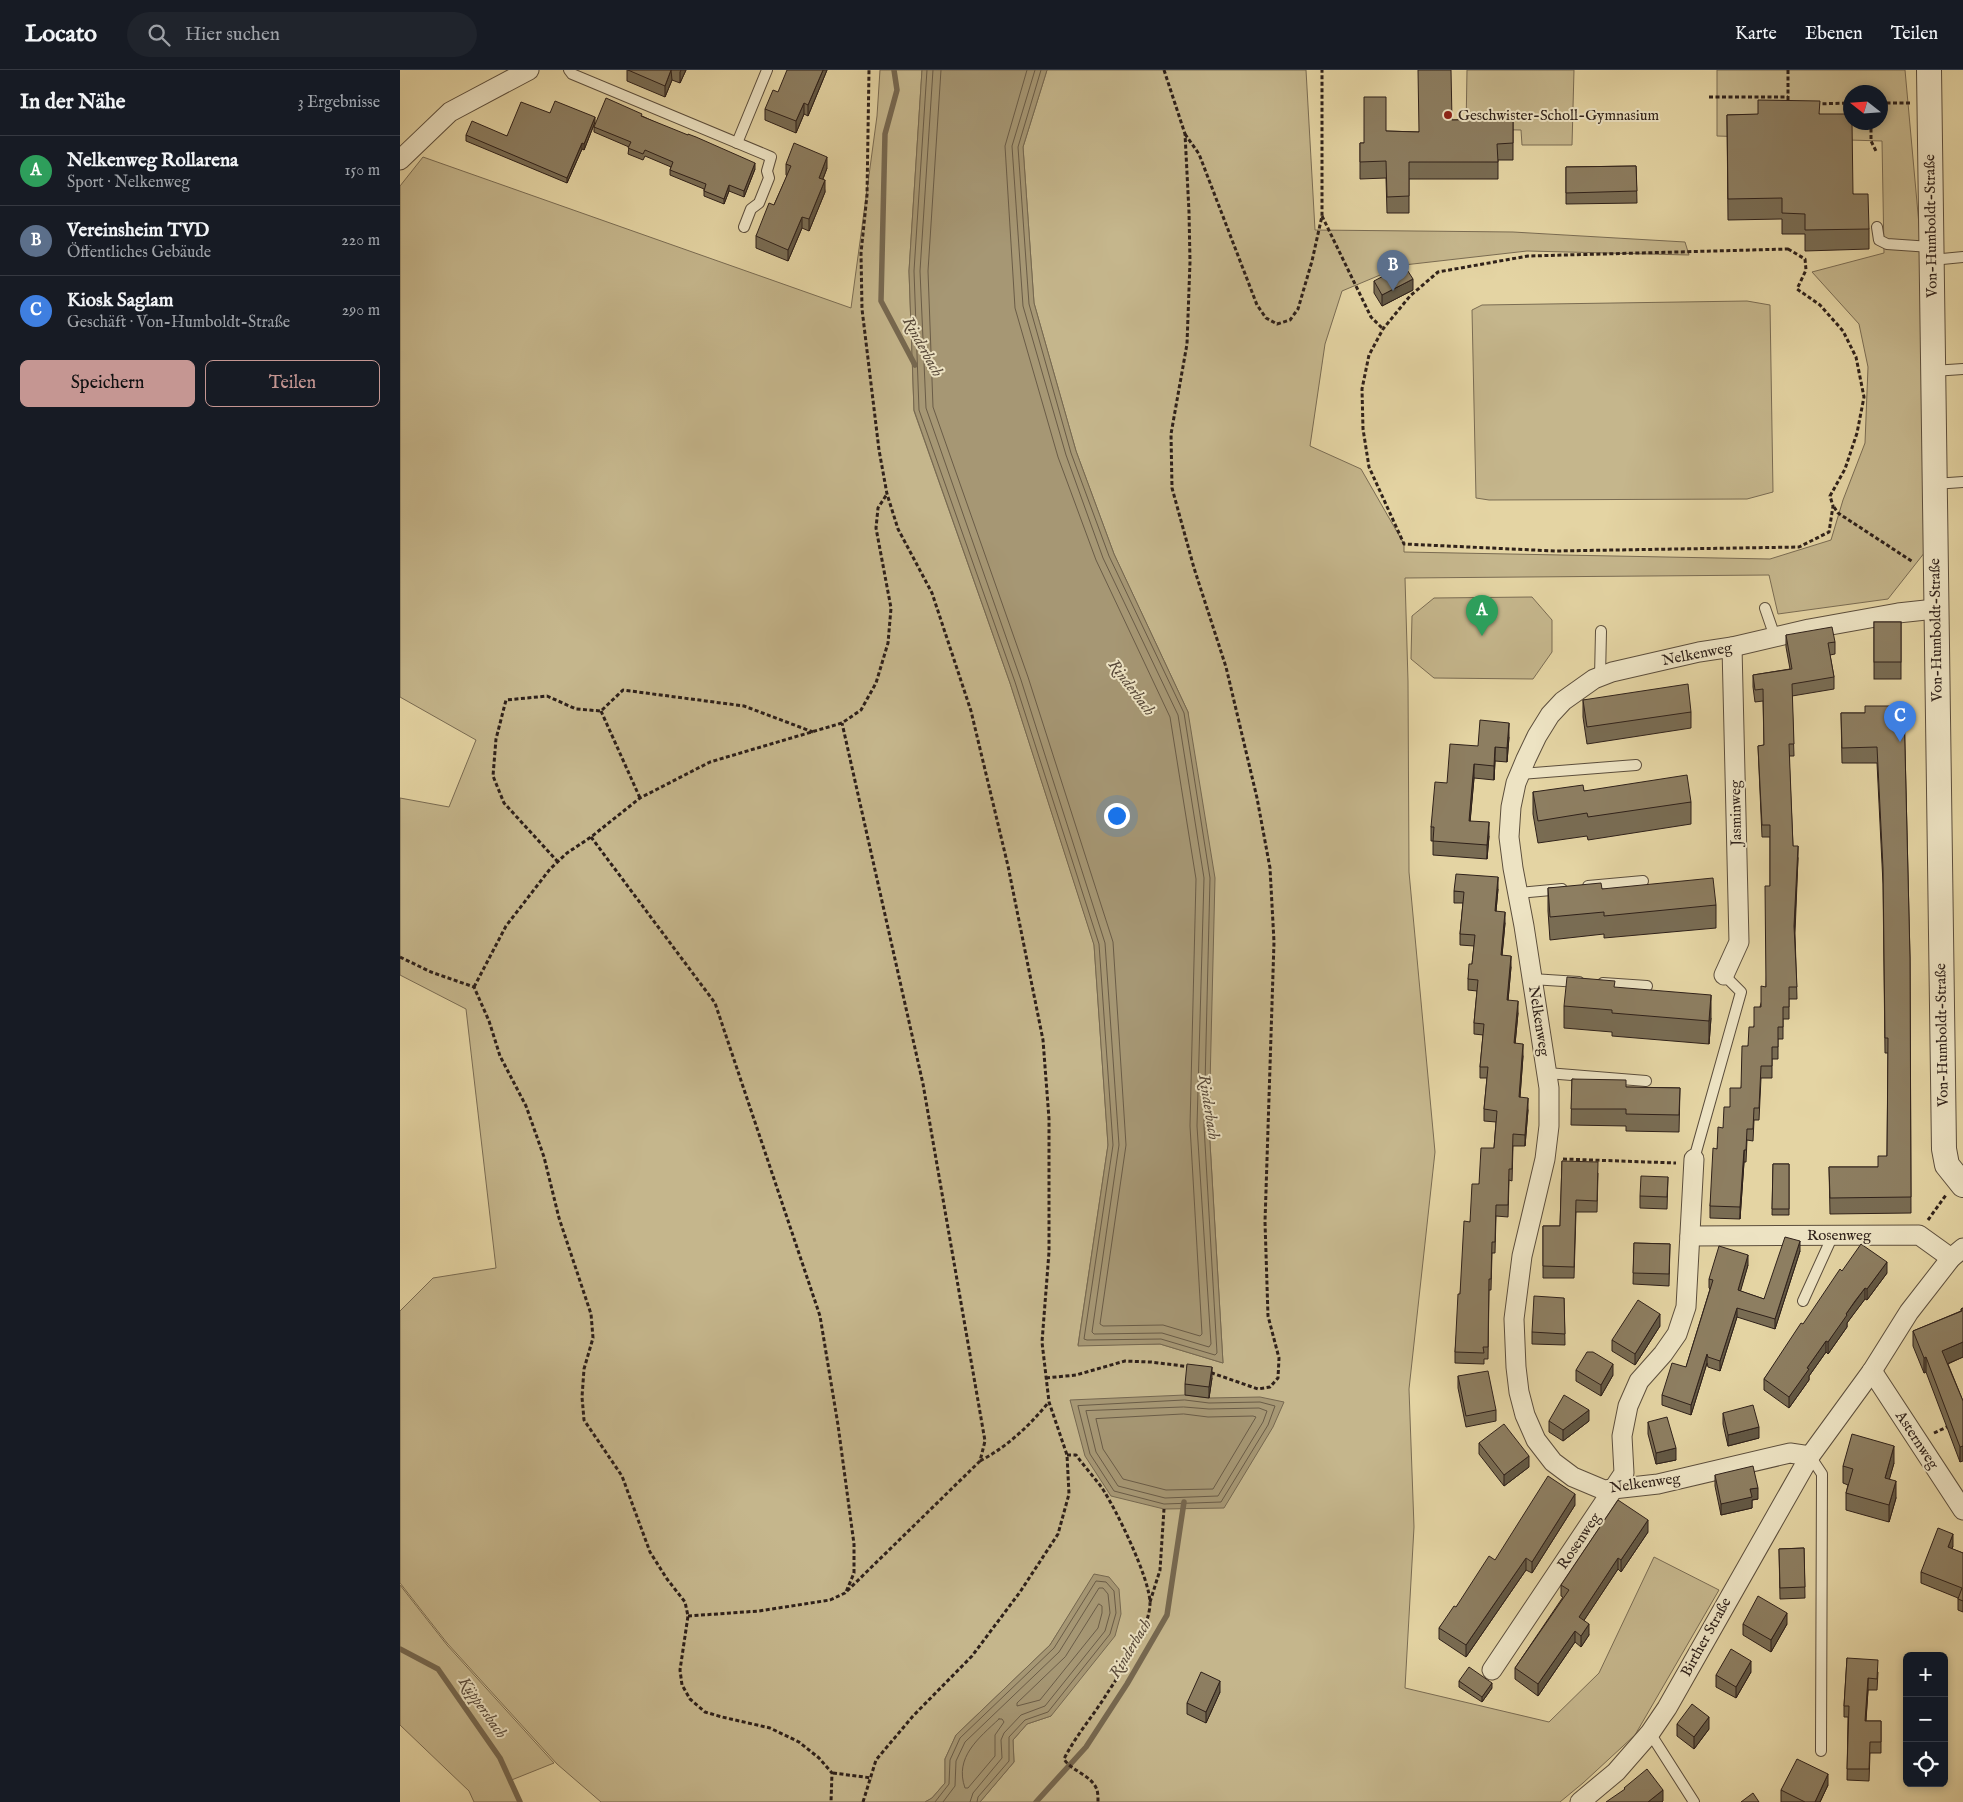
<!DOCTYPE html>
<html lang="de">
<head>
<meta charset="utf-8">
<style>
  body { margin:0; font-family:"IM FELL English",serif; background:#20242c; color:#f1f3f6 }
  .controls { position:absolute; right:15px; bottom:15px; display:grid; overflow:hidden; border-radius:8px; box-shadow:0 2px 8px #0003 }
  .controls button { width:45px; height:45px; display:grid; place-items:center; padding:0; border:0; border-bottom:1px solid #363941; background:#171b24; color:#f1f3f6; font:25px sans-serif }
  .compass { position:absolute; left:1443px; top:15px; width:45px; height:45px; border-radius:50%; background:#171b24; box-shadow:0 2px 8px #0003; rotate:287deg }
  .you { position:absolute; left:716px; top:745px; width:18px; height:18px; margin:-12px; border:4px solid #fff; border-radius:50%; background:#1a73e8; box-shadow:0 0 0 8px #1a73e833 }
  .badge { display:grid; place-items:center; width:32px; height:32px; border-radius:50%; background:#c59692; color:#fff; font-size:16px; font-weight:700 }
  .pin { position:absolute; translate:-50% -41px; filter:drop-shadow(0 1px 2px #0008) }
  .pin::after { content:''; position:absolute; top:26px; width:18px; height:15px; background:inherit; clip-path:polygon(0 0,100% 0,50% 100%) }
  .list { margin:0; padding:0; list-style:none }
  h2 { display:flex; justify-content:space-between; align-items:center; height:65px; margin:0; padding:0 20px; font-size:21px }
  h2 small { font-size:16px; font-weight:400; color:#9ea1a6 }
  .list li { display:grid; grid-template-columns:32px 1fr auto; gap:15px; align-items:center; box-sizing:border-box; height:70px; padding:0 20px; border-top:1px solid #363941 }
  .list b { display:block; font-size:19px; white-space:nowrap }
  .list p { margin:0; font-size:16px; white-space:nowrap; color:#9ea1a6 }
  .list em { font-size:16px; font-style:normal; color:#9ea1a6 }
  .actions { display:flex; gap:10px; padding:15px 20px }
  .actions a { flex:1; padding:11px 0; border:1px solid #c59692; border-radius:8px; text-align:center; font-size:18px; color:#c59692 }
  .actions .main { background:#c59692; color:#111 }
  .icon { flex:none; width:28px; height:28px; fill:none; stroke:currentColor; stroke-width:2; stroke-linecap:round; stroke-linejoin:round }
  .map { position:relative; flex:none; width:1563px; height:1732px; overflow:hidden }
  header { display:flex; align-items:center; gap:30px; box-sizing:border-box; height:70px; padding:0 25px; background:#171b24; border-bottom:1px solid #363941 }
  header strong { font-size:24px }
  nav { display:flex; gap:28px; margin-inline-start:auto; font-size:18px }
  .search { width:350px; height:45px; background:#20242c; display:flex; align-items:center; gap:12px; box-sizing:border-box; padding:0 18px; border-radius:28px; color:#9ea1a6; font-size:19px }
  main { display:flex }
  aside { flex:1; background:#171b24 }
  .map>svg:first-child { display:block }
</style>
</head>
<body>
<header>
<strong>Locato</strong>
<div class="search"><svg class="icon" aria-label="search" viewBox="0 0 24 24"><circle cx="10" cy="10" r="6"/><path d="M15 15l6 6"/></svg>Hier suchen</div>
<nav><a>Karte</a><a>Ebenen</a><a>Teilen</a></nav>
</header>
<main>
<aside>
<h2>In der Nähe<small>3 Ergebnisse</small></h2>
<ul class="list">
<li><span class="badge" style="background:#2e9e5b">A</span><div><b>Nelkenweg Rollarena</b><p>Sport · Nelkenweg</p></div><em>150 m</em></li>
<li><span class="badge" style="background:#5c6f8a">B</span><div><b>Vereinsheim TVD</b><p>Öffentliches Gebäude</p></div><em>220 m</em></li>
<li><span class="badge" style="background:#3f7fe0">C</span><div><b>Kiosk Saglam</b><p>Geschäft · Von-Humboldt-Straße</p></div><em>290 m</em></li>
</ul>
<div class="actions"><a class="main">Speichern</a><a>Teilen</a></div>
</aside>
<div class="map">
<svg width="1563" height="1732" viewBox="0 0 1563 1732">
  <rect width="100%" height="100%" fill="#e4d4a3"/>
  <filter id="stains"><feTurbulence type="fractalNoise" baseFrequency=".004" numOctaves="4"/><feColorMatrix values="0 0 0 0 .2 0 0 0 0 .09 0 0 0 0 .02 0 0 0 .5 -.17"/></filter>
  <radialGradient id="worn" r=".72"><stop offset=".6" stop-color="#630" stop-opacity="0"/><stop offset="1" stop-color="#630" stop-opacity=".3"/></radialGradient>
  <g fill="#c5b68c" stroke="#7a6c53" fill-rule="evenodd">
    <path d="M480,0H522L509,201L514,341L610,613L694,874L708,1075L678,1275L760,1274L823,1293L809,1056L788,642L714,484L676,381L634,233L623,77L647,0H906L915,160L1113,162L1285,172L1289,185L1127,181L1004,195L942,221L925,274L910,376L961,399L1004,474V482L1370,489L1431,470L1443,430L1465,373L1468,297L1459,254L1412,202L1484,183L1482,71L1317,66V0H1505L1521,177L1525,482L1488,529L1378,544L1369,505L1005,508L1008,611L1009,802L1035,1082L1009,1319L1014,1457L1005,1618L1149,1652L1199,1603L1254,1487L1319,1520L1235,1665L1183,1713L1160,1732H580L614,1692L613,1670L627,1654L651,1646L695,1504L650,1575L556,1665L545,1689V1713L532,1728L525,1732H201L157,1694L47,1573L0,1513V1241L33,1208L96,1198L66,939L0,905V728L49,737L76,670L0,627V116L23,87L451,238L477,46ZM1450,22H1480V52H1450Z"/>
    <polygon points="1067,0 1174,0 1172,75 1122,75 1121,60 1066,59"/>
    <polygon points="1347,231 1370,235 1373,422 1347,429 1089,430 1076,428 1072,240 1082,235"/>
    <polygon points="1132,527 1152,550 1152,582 1133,609 1034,608 1011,589 1012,546 1034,528"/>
    <polygon points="0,1515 47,1575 154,1693 109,1711 119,1732 74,1732 69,1721 0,1655"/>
  </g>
  <g fill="#a69774" stroke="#766850">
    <polygon points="522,0 647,0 623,77 634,233 676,381 714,484 788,642 815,808 809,1056 823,1293 760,1274 678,1276 708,1075 694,875 610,613 514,340 509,201"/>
    <polygon points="785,1325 809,1328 860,1327 884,1332 873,1357 824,1438 764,1439 711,1426 685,1386 670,1330"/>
    <polygon points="694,1504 709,1507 719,1519 721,1544 715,1566 651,1646 627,1654 613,1670 614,1692 580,1732 525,1732 532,1728 545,1713 545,1689 556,1665 650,1575"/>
  </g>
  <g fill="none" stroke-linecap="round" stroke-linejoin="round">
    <g stroke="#6a5c47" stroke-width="1">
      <polyline points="527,0 514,201 519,340 615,612 699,874 713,1075 684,1269 687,1270 761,1269 815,1285 817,1283 804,1056 810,808 784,643 709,486 671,383 629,234 618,77 641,0"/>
      <polyline points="533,0 520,201 526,338 621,610 705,873 719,1075 692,1262 694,1264 762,1263 809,1277 811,1274 797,1056 804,808 778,645 703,488 666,385 623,236 612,76 635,0"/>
      <polyline points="541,0 528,201 533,337 628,607 713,872 726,1075 700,1254 703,1256 763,1255 800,1266 802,1264 790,1056 796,809 770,647 696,490 658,387 615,238 605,76 627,0"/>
      <polygon points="785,1330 809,1333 860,1332 875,1336 868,1355 821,1432 764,1434 714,1421 690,1384 678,1336"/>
      <polygon points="784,1337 809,1339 859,1338 867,1341 863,1352 818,1426 765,1428 718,1416 696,1382 686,1341"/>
      <polygon points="784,1344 808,1347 853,1346 856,1347 813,1419 766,1420 723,1409 703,1379 696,1349"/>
      <polygon points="699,1534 702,1536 702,1543 698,1558 640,1630 617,1636 617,1633 665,1587"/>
      <path d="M599,1649H602L604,1652L595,1665V1686L568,1718H565C554,1687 579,1668 599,1649Z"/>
      <polyline points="535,1732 549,1714 550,1690 560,1668 654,1578 696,1511 706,1512 714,1521 716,1543 710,1564 648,1642 625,1650 609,1667 609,1691 578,1727 577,1732"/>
      <polyline points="543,1732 555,1716 556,1691 565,1672 659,1582 699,1518 703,1518 708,1524 710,1543 705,1561 645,1636 621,1645 604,1663 601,1670 602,1688 573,1723 570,1732"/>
    </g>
    <g stroke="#766850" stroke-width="5.5">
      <polyline points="494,0 497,20 485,64 481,231 515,295"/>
      <polyline points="0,1579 38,1599 100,1688 120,1732"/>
      <polyline points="636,1732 686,1677 727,1614 767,1545 784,1432"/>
    </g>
    <g stroke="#5c4e3c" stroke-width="12">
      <g id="service">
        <polyline points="169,0 172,4 371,87 367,101 369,108 359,133 351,139 344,157"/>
        <polyline points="337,73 367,0"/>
        <polyline points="1477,157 1479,170 1487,174 1531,177"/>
        <polyline points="1532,190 1563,187"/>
        <polyline points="1533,301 1563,299"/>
        <polyline points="1534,414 1563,412"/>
        <polyline points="1365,538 1375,567"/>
        <polyline points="1200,607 1201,561"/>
        <polyline points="1120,704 1236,695"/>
        <polyline points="1188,816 1243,811"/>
        <polyline points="1118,823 1162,819"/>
        <polyline points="1132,909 1179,912"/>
        <polyline points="1203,913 1247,916"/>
        <polyline points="1147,1003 1246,1011"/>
        <polyline points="1294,1089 1341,922 1324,905"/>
        <polyline points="1403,1231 1433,1165"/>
        <polyline points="1410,1386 1422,1404 1421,1681"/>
        <polyline points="1250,1663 1294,1732"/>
      </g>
    </g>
    <g stroke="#5c4e3c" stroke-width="21">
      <g id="minor">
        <polyline points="0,90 50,42 129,0"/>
        <polyline points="1324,905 1339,872 1332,577"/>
        <polyline points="1290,1166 1519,1165 1551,1188"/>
        <polyline points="1472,1301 1563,1440"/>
        <polyline points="1410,1386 1390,1383 1258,1414 1204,1420 1173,1407 1153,1392 1136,1370 1125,1345 1119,1322 1116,1297 1114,1249 1122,1186 1145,1089 1149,1056 1149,1018 1124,856 1113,798 1109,767 1111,737 1116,713 1126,689 1137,666 1150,645 1163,631 1194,609 1212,602 1299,582 1332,577 1409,559 1498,543 1535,539"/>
        <polyline points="1092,1600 1224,1403 1222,1366 1228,1336 1239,1311 1263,1284 1277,1264 1286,1237 1294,1089"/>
        <polyline points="1180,1732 1216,1702 1250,1663 1267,1638 1410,1386 1472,1301 1509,1242 1551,1188 1563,1178"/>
      </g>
    </g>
    <g stroke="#5c4e3c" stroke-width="26">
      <polyline id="tertiary" points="1529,0 1544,1079 1547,1095 1563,1115"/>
    </g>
    <g stroke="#2f211a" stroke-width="3" stroke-dasharray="4 2.5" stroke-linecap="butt">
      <polyline points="764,0 785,64 789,142 790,192 787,274 771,364 772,418 794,498 826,597 857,728 870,798 874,872 865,1152 868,1246 879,1288 878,1308 870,1317 858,1319 809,1302"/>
      <polyline points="1388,0 1388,34"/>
      <polyline points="1309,27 1388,27"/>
      <polyline points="1480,33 1510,33"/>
      <polyline points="1416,34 1450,33"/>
      <polyline points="1471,52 1471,71 1477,83"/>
      <polyline points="785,64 799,84 857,235 866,248 877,254 890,250 898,239 912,191 922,146 922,0"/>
      <polyline points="922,146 971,247 983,259"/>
      <polygon points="1388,179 1405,189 1406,200 1397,219 1420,235 1443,261 1456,287 1464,327 1457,363 1445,399 1430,426 1433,436 1429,462 1399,477 1155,481 1004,474 969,397 963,359 962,319 969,285 983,259 1010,226 1038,202 1128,186"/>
      <polyline points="1434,437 1438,443 1513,492"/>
      <polyline points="201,641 240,728"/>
      <polyline points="191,767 315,933 420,1246 438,1355 454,1474 454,1503 446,1522"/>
      <polyline points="158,792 104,733 93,706 96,669 106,630 147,626 176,639 201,641 223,620 344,636 413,662"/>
      <polyline points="0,887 31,902 74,917 89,951 100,986 126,1036 144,1087 159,1148 191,1244 193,1268 184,1299 182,1327 184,1350 222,1406 250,1482 267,1509 285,1532 288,1546 280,1600 282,1615 290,1629 305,1642 322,1647 370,1658 399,1672 419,1688 432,1703 431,1732"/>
      <polyline points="74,917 106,856 150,799 167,783 191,767 240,728 310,692 442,653 461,640 476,613 488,573 491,538 476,458 478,438 487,424"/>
      <polyline points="1163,1089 1276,1093"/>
      <polyline points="1528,1150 1546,1125"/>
      <polyline points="646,1308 676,1305 725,1291 751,1292 791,1297"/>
      <polyline points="1534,1363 1551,1355"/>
      <path d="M667,1385H676C684,1396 694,1407 702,1418C716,1439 750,1509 750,1533C750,1558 722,1601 708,1622C694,1645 676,1665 664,1689C671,1701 692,1705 697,1720C698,1723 698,1728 698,1732"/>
      <path d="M580,1391C608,1376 628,1357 648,1333"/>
      <polyline points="750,1532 760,1500 764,1439"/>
      <polyline points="288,1546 359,1541 430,1530 445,1523 580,1391 585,1371 523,1014 442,653"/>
      <polyline points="433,1703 472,1708"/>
      <polyline points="463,1732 476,1690 513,1646 572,1586 620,1522 658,1464 669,1424 667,1385 649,1332 642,1272 649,1182 649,1049 643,970 608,796 571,641 532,523 498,459 487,424 479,380 462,239 461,183 467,125 469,0"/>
    </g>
    <use href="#service" stroke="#ede3c3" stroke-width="10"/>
    <use href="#minor" stroke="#ede3c3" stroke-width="19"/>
    <use href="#tertiary" stroke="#ede3c3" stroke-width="24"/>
  </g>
  <g fill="#796c53" stroke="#2f211a">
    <polygon points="227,0 286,0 280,13 272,10 265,27 227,11"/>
    <polygon points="427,0 408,46 404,44 396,63 365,50 365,39"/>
    <polygon points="150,43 195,52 184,80 182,79 167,113 66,71 66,65 107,66"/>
    <polygon points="1420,44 1453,124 1469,159 1469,179 1405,181 1405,164 1382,164 1382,149 1328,150 1327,45"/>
    <polygon points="242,46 355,99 344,127 329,121 324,134 304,126 304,119 270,105 270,100 271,97 245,86 243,90 228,84 229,77 194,62 194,57"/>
    <polygon points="1113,49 1113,90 1098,90 1098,109 1009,109 1009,143 987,143 986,108 960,109 960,73 964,73 986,61 1018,62 1052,50"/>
    <polygon points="386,94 427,98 423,109 425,122 409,161 402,158 388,191 356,178 356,166 374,135 387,106 386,105"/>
    <polygon points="1236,96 1237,133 1166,134 1166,97"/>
    <polygon points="974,211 1013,220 982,236 974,223"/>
    <rect x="1474" y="552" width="27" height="57"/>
    <polygon points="1386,565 1435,572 1435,584 1430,585 1434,607 1434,619 1392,626 1394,686 1389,686 1393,776 1398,788 1395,863 1397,929 1389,929 1389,949 1383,949 1383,969 1378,969 1378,989 1372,989 1372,1008 1361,1008 1359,1050 1354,1050 1353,1071 1347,1070 1346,1092 1344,1092 1340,1149 1310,1148 1310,1136 1317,1079 1330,1037 1341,1018 1348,976 1366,917 1370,816 1370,767 1362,767 1358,676 1364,675 1363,631 1355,632 1353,617 1353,605 1390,599 1386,577"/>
    <polygon points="1183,630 1291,642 1291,658 1187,674 1183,647"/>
    <polygon points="1504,636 1510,888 1511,1143 1430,1144 1429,1097 1478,1097 1487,1086 1488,983 1485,983 1483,814 1477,693 1442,693 1441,643 1465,643"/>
    <polygon points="1109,667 1107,692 1095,691 1094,710 1074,708 1070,751 1089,766 1087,789 1033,785 1033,771 1031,771 1031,757 1047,713 1078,676"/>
    <polygon points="1184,721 1291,732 1291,754 1188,770 1187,766 1138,773 1133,744 1133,722"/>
    <polygon points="1148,818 1202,819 1316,835 1316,858 1204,868 1204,864 1150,870 1148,841"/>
    <polygon points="1098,819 1096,841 1105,853 1102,885 1111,897 1108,930 1118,943 1115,974 1123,986 1120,1027 1128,1040 1125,1076 1113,1076 1112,1111 1109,1110 1108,1147 1096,1146 1095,1183 1092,1183 1091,1220 1089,1220 1088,1289 1084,1289 1084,1294 1055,1293 1055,1282 1060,1224 1070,1152 1079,1114 1094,1078 1096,1052 1084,1051 1084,1039 1087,1008 1080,1008 1080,997 1083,965 1074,964 1074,953 1077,921 1068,920 1068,909 1072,894 1074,876 1060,875 1060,864 1063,833 1054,833 1054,821"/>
    <polygon points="1215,918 1311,948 1309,974 1212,966 1212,962 1164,958 1164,936"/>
    <polygon points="1172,1009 1226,1017 1280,1018 1279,1062 1226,1061 1226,1056 1171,1055"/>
    <polygon points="1162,1091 1198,1103 1197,1142 1176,1142 1174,1208 1143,1208 1143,1156 1160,1156"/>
    <polygon points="1373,1094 1389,1094 1389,1145 1372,1145"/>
    <polygon points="1268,1107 1267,1139 1240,1138 1240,1126"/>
    <polygon points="1234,1173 1270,1174 1269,1216 1233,1214"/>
    <polygon points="1400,1181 1375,1259 1337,1247 1320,1301 1308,1297 1307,1293 1291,1345 1262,1335 1262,1325 1286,1297 1310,1219 1309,1218 1309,1209 1348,1195 1340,1221 1364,1229"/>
    <polygon points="1442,1201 1487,1203 1467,1230 1465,1229 1455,1242 1447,1253 1447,1257 1428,1284 1426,1282 1409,1306 1409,1310 1389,1338 1364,1320 1364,1309"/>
    <polygon points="1164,1228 1165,1275 1132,1274 1132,1262"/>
    <polygon points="1563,1238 1563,1287 1548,1294 1563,1331 1560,1392 1526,1302 1524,1303 1513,1276 1513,1261 1561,1241 1561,1239"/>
    <polygon points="1260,1256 1235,1295 1212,1281 1212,1270"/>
    <polygon points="1176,1300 1213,1305 1201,1326 1176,1311"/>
    <polygon points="1058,1306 1096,1340 1096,1351 1066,1357 1058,1318"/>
    <polygon points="812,1308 809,1328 785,1325 785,1314"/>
    <polygon points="1323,1343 1359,1368 1328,1376 1323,1354"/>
    <polygon points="1149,1351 1189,1351 1163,1371 1149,1362"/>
    <polygon points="1248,1352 1276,1390 1256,1394 1248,1364"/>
    <polygon points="1079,1373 1129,1397 1104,1416 1079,1384"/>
    <polygon points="1494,1393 1489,1409 1496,1428 1489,1452 1446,1440 1446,1423 1448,1415 1443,1413 1443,1396"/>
    <polygon points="1315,1405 1358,1429 1352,1430 1352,1438 1321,1445 1315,1416"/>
    <polygon points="1175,1435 1132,1503 1126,1500 1066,1587 1039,1569 1039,1558 1095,1490"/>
    <polygon points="1248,1462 1221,1502 1218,1499 1184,1550 1189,1565 1181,1577 1175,1572 1138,1626 1115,1609 1115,1598 1163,1527 1161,1526 1161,1515"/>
    <polygon points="1553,1476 1552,1479 1563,1483 1563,1542 1558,1540 1558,1528 1521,1513 1521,1502"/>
    <polygon points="1404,1478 1405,1528 1380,1529 1379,1479"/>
    <polygon points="1343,1554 1387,1554 1371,1582 1343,1565"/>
    <polygon points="1447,1588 1478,1602 1477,1620 1468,1620 1466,1651 1481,1651 1481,1683 1470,1683 1469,1711 1447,1710 1448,1647 1444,1647 1444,1636"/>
    <polygon points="1351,1602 1336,1628 1316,1617 1316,1605"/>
    <polygon points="1059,1611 1092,1618 1082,1632 1059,1617"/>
    <polygon points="820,1622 806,1653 787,1644 787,1633"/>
    <polygon points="1277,1654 1309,1659 1294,1679 1277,1666"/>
    <polygon points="1428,1715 1420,1732 1381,1732 1381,1720"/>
  </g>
  <g fill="#635844" stroke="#2f211a">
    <polygon points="271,0 272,10 265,27 265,16"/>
    <polygon points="281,0 286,0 280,13 280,2"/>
    <polygon points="423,0 427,0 408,46 408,35"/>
    <polygon points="404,33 404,44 396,63 396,51"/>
    <polygon points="195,47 195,52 184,80 184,74"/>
    <polygon points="182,73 182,79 167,113 167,108"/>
    <polygon points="427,87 427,98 419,119 419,108"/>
    <polygon points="355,93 355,99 344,127 344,121"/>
    <polygon points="425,110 425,122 409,161 409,149"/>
    <polygon points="329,115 329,121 324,134 324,129"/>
    <polygon points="402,147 402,158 388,191 388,180"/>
    <polygon points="1013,209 1013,220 982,236 982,225"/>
    <polygon points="1109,653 1109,667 1107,692 1107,678"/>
    <polygon points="1095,677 1095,691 1094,710 1094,696"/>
    <polygon points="1074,694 1074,708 1069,764 1069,751"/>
    <polygon points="1089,752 1089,766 1087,789 1087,775"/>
    <polygon points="1398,776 1398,788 1394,868 1394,856"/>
    <polygon points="1098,807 1098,819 1095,852 1095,841"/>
    <polygon points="1105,842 1105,853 1101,896 1101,885"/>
    <polygon points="1111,886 1111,897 1107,942 1107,930"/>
    <polygon points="1311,925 1311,948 1309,974 1309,951"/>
    <polygon points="1118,931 1118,943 1114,985 1114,973"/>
    <polygon points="1123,974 1123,986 1119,1039 1119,1027"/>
    <polygon points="1128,1028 1128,1040 1125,1076 1125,1065"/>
    <polygon points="1344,1080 1344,1092 1340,1149 1340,1137"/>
    <polygon points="1400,1171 1400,1181 1375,1259 1375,1249"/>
    <polygon points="1348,1185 1348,1195 1338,1230 1338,1220"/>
    <polygon points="1487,1192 1487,1203 1467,1230 1467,1219"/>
    <polygon points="1465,1218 1465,1229 1447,1253 1447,1257 1428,1284 1428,1272 1446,1244"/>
    <polygon points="1337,1238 1337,1247 1320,1301 1320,1291"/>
    <polygon points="1260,1244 1260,1256 1235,1295 1235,1284"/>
    <polygon points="1426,1271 1426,1282 1409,1306 1409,1310 1389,1338 1389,1327 1407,1298"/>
    <polygon points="1563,1272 1563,1287 1542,1296 1542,1281"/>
    <polygon points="1307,1284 1307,1293 1291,1345 1291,1335"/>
    <polygon points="1526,1287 1526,1302 1524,1303 1524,1288"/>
    <polygon points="1213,1294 1213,1305 1201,1326 1201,1315"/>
    <polygon points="812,1297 812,1308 809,1328 809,1317"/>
    <polygon points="1189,1340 1189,1351 1163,1371 1163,1360"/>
    <polygon points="1359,1357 1359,1368 1328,1376 1328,1365"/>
    <polygon points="1494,1376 1494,1393 1485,1425 1485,1408"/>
    <polygon points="1563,1376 1563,1391 1560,1392 1560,1377"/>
    <polygon points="1276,1378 1276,1390 1256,1394 1256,1383"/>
    <polygon points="1129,1386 1129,1397 1104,1416 1104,1405"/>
    <polygon points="1496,1411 1496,1428 1489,1452 1489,1435"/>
    <polygon points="1358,1418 1358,1429 1352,1430 1352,1438 1321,1445 1321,1434 1350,1419"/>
    <polygon points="1175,1424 1175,1435 1132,1503 1132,1492"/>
    <polygon points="1248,1450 1248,1462 1221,1502 1221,1490"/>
    <polygon points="1553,1464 1553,1476 1548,1488 1548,1477"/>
    <polygon points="1126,1488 1126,1500 1066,1587 1066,1575"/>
    <polygon points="1218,1488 1218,1499 1179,1558 1179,1547"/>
    <polygon points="1387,1543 1387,1554 1371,1582 1371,1570"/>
    <polygon points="1189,1554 1189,1565 1181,1577 1181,1566"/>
    <polygon points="1175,1561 1175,1572 1138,1626 1138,1614"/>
    <polygon points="1351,1591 1351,1602 1336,1628 1336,1617"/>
    <polygon points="1468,1608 1468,1620 1465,1662 1465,1651"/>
    <polygon points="820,1611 820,1622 806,1653 806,1642"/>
    <polygon points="1092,1613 1092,1618 1082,1632 1082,1627"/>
    <polygon points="1309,1647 1309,1659 1294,1679 1294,1667"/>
    <polygon points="1428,1704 1428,1715 1420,1732 1415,1732"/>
    <polygon points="1263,1720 1263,1731 1262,1732 1248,1732"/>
  </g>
  <g fill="#8d7e61" stroke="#2f211a">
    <polygon points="228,0 271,0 265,16"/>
    <polygon points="387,0 423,0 408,35 404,33 396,51 365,39 373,20 378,22"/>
    <polygon points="1018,0 1051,0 1052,50 1113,49 1113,73 1097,74 1098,92 1009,92 1009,126 987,127 986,91 960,92 960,73 964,73 964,27 986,27 986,61 1019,62"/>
    <polygon points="206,28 242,44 241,46 288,65 288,64 296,67 355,93 344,121 329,115 324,129 304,121 306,114 270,100 273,92 245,80 243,84 228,78 231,72 194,57"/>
    <polygon points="1358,30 1420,31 1419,44 1450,44 1450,52 1452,52 1453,124 1468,124 1469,159 1405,160 1405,144 1382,143 1382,128 1328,129 1327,45 1358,44"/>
    <polygon points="155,31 195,47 184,74 182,73 167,108 66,65 72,51 107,66 121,32 150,43"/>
    <polygon points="394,73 427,87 419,108 425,110 409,149 402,147 388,180 356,166 369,133 374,135 391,96 386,94"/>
    <polygon points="1236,96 1237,121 1166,123 1166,97"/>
    <polygon points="1004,195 1013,209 982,225 974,211"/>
    <rect x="1474" y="552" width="27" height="40"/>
    <polygon points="1432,557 1435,572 1428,573 1434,607 1392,614 1394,674 1389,674 1393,776 1398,776 1394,856 1397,917 1389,917 1389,937 1383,937 1383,957 1378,957 1378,977 1372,977 1372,996 1361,996 1359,1038 1354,1038 1353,1059 1347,1059 1346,1080 1344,1080 1340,1137 1310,1136 1313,1078 1317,1079 1318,1057 1323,1058 1324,1037 1330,1037 1330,1018 1341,1018 1342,976 1348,976 1349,957 1354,957 1354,937 1361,937 1361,916 1366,917 1365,816 1370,816 1370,755 1362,755 1358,676 1364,675 1363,619 1355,620 1353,605 1392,599 1386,565"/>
    <polygon points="1288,614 1291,642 1187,657 1183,630"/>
    <polygon points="1465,636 1504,636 1510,888 1511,1127 1430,1128 1429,1097 1478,1097 1478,1086 1487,1086 1488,968 1485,968 1483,798 1477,677 1442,678 1441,643 1465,643"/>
    <polygon points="1080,650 1109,653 1107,678 1095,677 1094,696 1074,694 1069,751 1089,752 1087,775 1033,771 1034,757 1031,757 1035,712 1047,713 1050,674 1078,676"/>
    <polygon points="1287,705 1291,732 1188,747 1187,743 1138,751 1133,722 1183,715 1184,721"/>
    <polygon points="1056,804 1098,807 1095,841 1105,842 1101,885 1111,886 1107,930 1118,931 1114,973 1123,974 1119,1027 1128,1028 1125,1065 1113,1064 1112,1099 1109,1099 1108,1135 1096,1135 1095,1172 1092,1172 1091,1209 1089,1209 1088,1277 1083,1277 1084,1283 1055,1282 1058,1224 1060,1224 1064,1151 1070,1152 1072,1114 1079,1114 1081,1078 1094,1078 1097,1041 1084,1039 1088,997 1080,997 1084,954 1074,953 1078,910 1068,909 1069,894 1072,894 1075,865 1060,864 1064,822 1054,821"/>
    <polygon points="1313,808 1316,835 1204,846 1204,842 1150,847 1148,818 1201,813 1202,819"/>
    <polygon points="1167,907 1215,911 1214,917 1311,925 1309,951 1212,943 1212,940 1164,936"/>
    <polygon points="1172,1009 1226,1010 1226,1017 1280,1018 1279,1045 1226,1044 1226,1039 1171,1039"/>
    <polygon points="1162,1091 1198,1092 1197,1131 1176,1130 1174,1197 1143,1196 1143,1156 1160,1156"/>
    <polygon points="1373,1094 1389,1094 1389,1139 1372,1139"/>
    <polygon points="1241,1106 1268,1107 1267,1127 1240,1126"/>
    <polygon points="1385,1167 1400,1171 1375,1249 1337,1238 1320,1291 1308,1287 1307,1284 1291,1335 1262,1325 1272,1293 1286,1297 1313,1210 1309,1209 1319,1176 1348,1185 1338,1220 1364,1229"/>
    <polygon points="1234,1173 1270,1174 1269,1204 1233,1203"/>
    <polygon points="1461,1174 1487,1192 1467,1219 1465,1218 1455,1231 1446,1244 1447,1245 1428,1272 1426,1271 1407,1298 1409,1299 1389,1327 1364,1309 1401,1253 1403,1254 1440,1199 1442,1201"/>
    <polygon points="1134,1226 1164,1228 1165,1264 1132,1262"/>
    <polygon points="1238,1230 1260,1244 1235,1284 1212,1270"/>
    <polygon points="1563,1238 1563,1272 1542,1281 1563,1331 1563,1376 1560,1377 1526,1287 1524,1288 1513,1261 1562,1241 1561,1239"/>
    <polygon points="1187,1282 1193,1282 1213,1294 1201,1315 1176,1300"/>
    <polygon points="787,1294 812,1297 809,1317 785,1314"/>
    <polygon points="1088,1301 1096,1340 1066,1346 1058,1306"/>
    <polygon points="1164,1325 1189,1340 1163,1360 1149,1351"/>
    <polygon points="1353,1335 1359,1357 1328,1365 1323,1343"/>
    <polygon points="1267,1347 1276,1378 1256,1383 1248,1352"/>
    <polygon points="1104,1354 1129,1386 1104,1405 1079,1373"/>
    <polygon points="1452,1364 1494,1376 1485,1408 1496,1411 1489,1435 1446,1423 1453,1399 1443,1396"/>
    <polygon points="1353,1396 1358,1418 1350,1419 1352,1427 1321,1434 1315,1405"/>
    <polygon points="1148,1406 1175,1424 1132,1492 1126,1488 1066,1575 1039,1558 1054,1536 1056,1537 1089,1486 1095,1490"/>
    <polygon points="1218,1430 1248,1450 1221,1490 1218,1488 1179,1547 1189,1554 1181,1566 1175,1561 1138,1614 1115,1598 1169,1520 1161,1515"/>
    <polygon points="1538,1458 1553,1464 1548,1477 1563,1483 1563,1531 1558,1529 1562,1518 1521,1502"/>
    <polygon points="1404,1478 1405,1517 1380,1518 1379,1479"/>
    <polygon points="1358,1526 1387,1543 1371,1570 1343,1554"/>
    <polygon points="1331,1579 1351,1591 1336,1617 1316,1605"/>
    <polygon points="1447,1588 1478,1590 1477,1609 1468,1608 1465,1651 1481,1651 1481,1672 1470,1672 1469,1699 1447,1699 1449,1636 1444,1636"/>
    <polygon points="1069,1597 1092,1613 1082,1627 1059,1611"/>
    <polygon points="801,1602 820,1611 806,1642 787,1633"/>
    <polygon points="1292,1634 1309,1647 1294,1667 1277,1654"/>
    <polygon points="1397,1689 1428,1704 1415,1732 1405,1732 1381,1720"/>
    <polygon points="1247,1699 1263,1720 1248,1732 1206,1732 1225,1719 1224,1718"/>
    <polygon points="1353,1723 1359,1732 1341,1732"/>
  </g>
  <circle fill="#8f2418" stroke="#ede3c3" stroke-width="2" cx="1048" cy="45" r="5"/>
  <g text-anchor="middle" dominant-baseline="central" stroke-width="4" stroke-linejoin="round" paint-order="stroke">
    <g font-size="15" fill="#2f211a" stroke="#ede3c3" text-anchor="start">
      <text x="1058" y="45">Geschwister-Scholl-Gymnasium</text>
    </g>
    <g font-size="15" fill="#2f211a" stroke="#ede3c3">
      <text transform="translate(1531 156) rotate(-91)">Von-Humboldt-Straße</text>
      <text transform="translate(1536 560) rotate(-91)">Von-Humboldt-Straße</text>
      <text transform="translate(1297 584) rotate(-11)">Nelkenweg</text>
      <text transform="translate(1336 743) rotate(-91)">Jasminweg</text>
      <text transform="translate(1139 951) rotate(81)">Nelkenweg</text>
      <text transform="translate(1542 965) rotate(-91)">Von-Humboldt-Straße</text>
      <text x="1439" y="1165">Rosenweg</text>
      <text transform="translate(1517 1370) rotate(57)">Asternweg</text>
      <text transform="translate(1245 1413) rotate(-8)">Nelkenweg</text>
      <text transform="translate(1179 1471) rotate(-56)">Rosenweg</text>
      <text transform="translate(1306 1567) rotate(-61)">Birther Straße</text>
    </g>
    <g font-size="16" font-style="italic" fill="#594a3a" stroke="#ede3c3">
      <text transform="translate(522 277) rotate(61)">Rinderbach</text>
      <text transform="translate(731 618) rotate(53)">Rinderbach</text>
      <text transform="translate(808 1037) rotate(81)">Rinderbach</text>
      <text transform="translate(731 1579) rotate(-59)">Rinderbach</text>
      <text transform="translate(82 1638) rotate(55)">Küppersbach</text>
    </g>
  </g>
  <rect width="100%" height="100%" filter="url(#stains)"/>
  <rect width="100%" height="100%" fill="url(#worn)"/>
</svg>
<div class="controls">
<button>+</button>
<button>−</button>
<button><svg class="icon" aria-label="locate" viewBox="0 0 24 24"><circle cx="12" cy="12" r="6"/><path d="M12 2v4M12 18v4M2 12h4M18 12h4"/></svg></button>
</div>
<svg class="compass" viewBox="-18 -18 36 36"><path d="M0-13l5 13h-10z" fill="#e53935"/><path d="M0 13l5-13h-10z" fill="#9ea1a6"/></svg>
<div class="you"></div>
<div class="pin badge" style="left:1082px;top:566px;background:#2e9e5b">A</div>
<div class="pin badge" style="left:993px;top:221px;background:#5c6f8a">B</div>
<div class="pin badge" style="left:1500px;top:672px;background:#3f7fe0">C</div>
</div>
</main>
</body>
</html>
